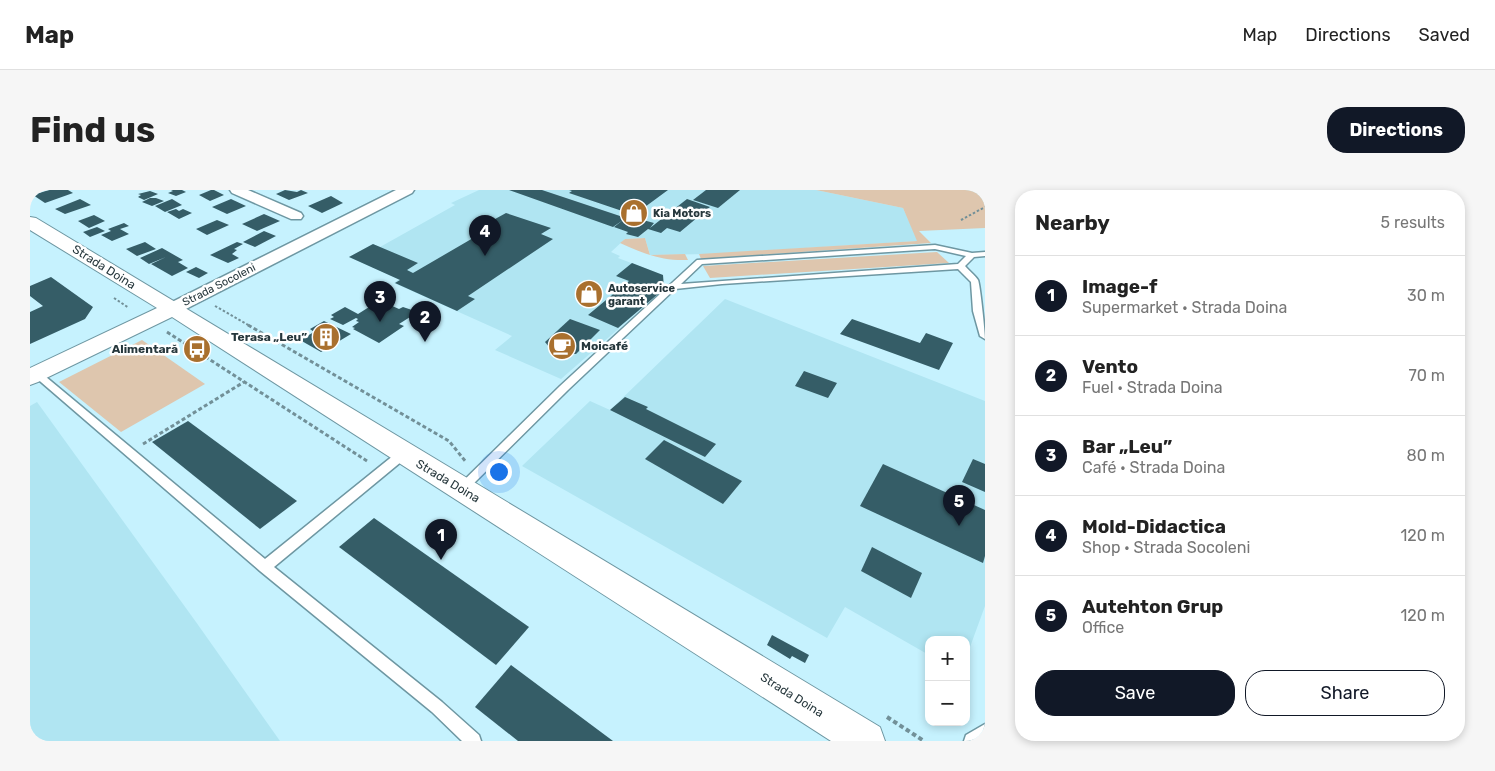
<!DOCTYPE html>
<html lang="en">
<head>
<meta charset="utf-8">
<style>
  body { margin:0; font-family:Rubik,sans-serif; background:#f6f6f6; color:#222 }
  .controls { position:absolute; right:15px; bottom:15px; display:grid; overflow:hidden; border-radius:10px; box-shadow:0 2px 8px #0003 }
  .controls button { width:45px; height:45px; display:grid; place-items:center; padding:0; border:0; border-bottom:1px solid #e0e0e0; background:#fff; color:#222; font:25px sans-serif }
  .you { position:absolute; left:468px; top:281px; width:18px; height:18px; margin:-12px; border:4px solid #fff; border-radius:50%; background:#1a73e8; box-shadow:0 0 0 8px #1a73e833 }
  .badge { display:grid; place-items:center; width:32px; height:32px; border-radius:50%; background:#111827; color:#fff; font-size:16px; font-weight:700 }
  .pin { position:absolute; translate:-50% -41px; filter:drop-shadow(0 1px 2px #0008) }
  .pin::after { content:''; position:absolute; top:26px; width:18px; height:15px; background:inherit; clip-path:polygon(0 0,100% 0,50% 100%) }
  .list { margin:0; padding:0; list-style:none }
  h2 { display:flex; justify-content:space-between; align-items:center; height:65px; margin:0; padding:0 20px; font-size:21px }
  h2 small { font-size:16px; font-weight:400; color:#767676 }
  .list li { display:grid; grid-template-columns:32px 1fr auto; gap:15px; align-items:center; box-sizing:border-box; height:80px; padding:0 20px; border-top:1px solid #e0e0e0 }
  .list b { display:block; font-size:19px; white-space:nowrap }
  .list p { margin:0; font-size:16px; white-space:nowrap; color:#767676 }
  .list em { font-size:16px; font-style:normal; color:#767676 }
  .actions { display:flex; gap:10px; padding:15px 20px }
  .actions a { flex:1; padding:11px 0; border:1px solid #111827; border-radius:20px; text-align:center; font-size:18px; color:#111827 }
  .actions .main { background:#111827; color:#fff }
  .map { position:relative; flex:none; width:955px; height:551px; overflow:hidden; border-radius:20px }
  header { display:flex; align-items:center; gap:30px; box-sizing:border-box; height:70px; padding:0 25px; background:#fff; border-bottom:1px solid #e0e0e0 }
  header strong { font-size:24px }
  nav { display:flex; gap:28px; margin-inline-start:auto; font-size:18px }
  .intro { display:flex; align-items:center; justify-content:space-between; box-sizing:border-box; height:120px; padding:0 30px }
  h1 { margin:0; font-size:35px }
  .button { padding:12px 22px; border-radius:20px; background:#111827; color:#fff; font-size:18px; font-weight:700 }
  main { display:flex; gap:30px; padding:0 30px }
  aside { flex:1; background:#fff; border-radius:20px; box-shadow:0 2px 8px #0003 }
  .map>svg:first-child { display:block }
</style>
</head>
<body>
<header>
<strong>Map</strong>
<nav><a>Map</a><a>Directions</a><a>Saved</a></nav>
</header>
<div class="intro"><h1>Find us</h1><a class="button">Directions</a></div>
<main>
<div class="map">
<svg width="955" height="551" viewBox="0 0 955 551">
  <rect width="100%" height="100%" fill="#c6f2fe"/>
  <g fill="#b0e5f2">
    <polygon points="449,0 786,0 873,18 888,51 679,64 620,65 615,48 595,49 581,62 590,66 588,68 633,85 634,99 531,189 465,160 482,146 364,93 369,89 319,67 343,54 350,57 425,15 421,13"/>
    <polygon points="695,109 955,211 955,416 936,468 936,450 899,450 899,465 815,417 797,448 492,276 560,211 580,220"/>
    <polygon points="7,212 166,432 250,551 0,551 0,216"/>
  </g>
  <g fill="#dec6ae">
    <polygon points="786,0 955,0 955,38 889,41 901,53 671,69 669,64 887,51 873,18"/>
    <path d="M615,48L620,65L655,64L658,70C631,71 615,64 590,53L595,49Z"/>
    <polygon points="907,62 919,73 680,88 673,76"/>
    <polygon points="112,150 175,194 91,242 29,192"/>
  </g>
  <g fill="#355d67">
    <polygon points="19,0 38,0 43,3 15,13 3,5"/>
    <polygon points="141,0 152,0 156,2 146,6 138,3 143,1"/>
    <polygon points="181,0 184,0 194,5 180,11 169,5"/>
    <polygon points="255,0 267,2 271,0 278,3 259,10 246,4"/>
    <polygon points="479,0 512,0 596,28 598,26 624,33 620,38 657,9 680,17 650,42 637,38 631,43 618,39 608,47 596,44 598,42 584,37 593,30 583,37"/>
    <polygon points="539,0 638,0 604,25 539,3 542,1"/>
    <polygon points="676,0 710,0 688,18 663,10"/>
    <polygon points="120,1 128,4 114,10 108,7 111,5 108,4"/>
    <polygon points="301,6 313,13 292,23 278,16"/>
    <polygon points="120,8 126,8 134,11 122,16 112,12"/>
    <polygon points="50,9 61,15 35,24 25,19"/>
    <polygon points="142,9 152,15 135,22 125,16"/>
    <polygon points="201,9 216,16 197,24 182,17"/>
    <polygon points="146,19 149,21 153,19 162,23 149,29 137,22"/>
    <polygon points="476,23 521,38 511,44 523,49 438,106 445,109 427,121 365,93 370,90 319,67 343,54 388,73 377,80 383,83 462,37 456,34"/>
    <polygon points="234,24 250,31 227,41 212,34"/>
    <polygon points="64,25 75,31 59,38 48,31"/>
    <polygon points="187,30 199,35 177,45 166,39"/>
    <polygon points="94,33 99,36 90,39 99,44 82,51 71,45 81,41 78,39"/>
    <polygon points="67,37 75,41 60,47 53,42"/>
    <polygon points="234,41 246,46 225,57 213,52"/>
    <polygon points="115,52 126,59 107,66 96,59"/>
    <polygon points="207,52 213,54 204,59 207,60 202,64 209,68 198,73 180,65"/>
    <polygon points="132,58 153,70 148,72 158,78 142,86 121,74 136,67 119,74 110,68"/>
    <polygon points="602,73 633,85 634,99 588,138 558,125 599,91 586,86"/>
    <polygon points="166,77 178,83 169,88 156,82"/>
    <polygon points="21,87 63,117 55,129 0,154 0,122 13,116 0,106 0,96"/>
    <polygon points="347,112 357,117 360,115 369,119 373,117 388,122 369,134 374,136 349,153 323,139 325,138 322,137 329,132 326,131 328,129 326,128 313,135 300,129 304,127 301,125 315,117 328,124"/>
    <polygon points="540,129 570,140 546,164 523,162 515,152"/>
    <polygon points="822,129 890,153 896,143 923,153 909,180 810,144"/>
    <polygon points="294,131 321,144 291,162 270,150 284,142 280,139"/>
    <polygon points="774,181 807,193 798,208 765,196"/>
    <polygon points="595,207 618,217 616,219 686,254 675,267 580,220"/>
    <polygon points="158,231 267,311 230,339 122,252"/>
    <polygon points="634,250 712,291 693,314 615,269"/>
    <polygon points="943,269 955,274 955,302 932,292"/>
    <polygon points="853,274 955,320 955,366 953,373 830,316"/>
    <polygon points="344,328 499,437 466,475 309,357"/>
    <polygon points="842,357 892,383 881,408 831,381"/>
    <polygon points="742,445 779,465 775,473 762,466 760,469 737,455"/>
    <polygon points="481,475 583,551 488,551 445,517"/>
  </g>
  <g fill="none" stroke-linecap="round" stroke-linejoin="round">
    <g stroke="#6e97a2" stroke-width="3">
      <g id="service">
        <path d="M905,55L942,63L955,62V66L944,67L935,76C939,81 945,85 948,90C950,94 955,142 955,149L950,146L943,121L941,92L928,79L692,94L645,99L538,200L435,302H427L425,299L530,196L667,70ZM905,59L936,66L928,74L651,94L672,74Z"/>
        <polygon points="7,181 10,182 235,369 369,261 377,261 379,264 377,267 244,377 412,512 449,545 451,551 432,551 402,522 230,381 4,186 2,184"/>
        <polygon points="955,534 955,551 934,551 936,545"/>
      </g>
    </g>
    <g stroke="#6e97a2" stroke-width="3">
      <g id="minor">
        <polygon points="200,0 218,0 271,23 273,26 271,29 261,29 202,3"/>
        <polygon points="366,0 384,0 382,3 148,123 142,124 136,123 133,119 136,115"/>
      </g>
    </g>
    <g stroke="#6e97a2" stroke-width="2">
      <polygon id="secondary" points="0,27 6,28 850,537 855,551 801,551 142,127 8,192 0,195 0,178 127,118 0,40"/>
    </g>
    <g stroke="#729098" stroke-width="2" stroke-dasharray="2.5 2" stroke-linecap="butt">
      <polyline points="931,30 955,17"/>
      <polyline points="84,108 99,118"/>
      <polyline points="185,116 220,136"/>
    </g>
    <g stroke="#729098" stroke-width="3" stroke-dasharray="4 2.5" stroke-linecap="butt">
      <polyline points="218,135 419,251 436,272"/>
      <polyline points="137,142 337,271"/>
      <polyline points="113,254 214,192"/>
    </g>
    <polyline stroke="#729098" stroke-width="4" stroke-dasharray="4.5 3" stroke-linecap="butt" points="857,527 894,551"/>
    <use href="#service" fill="#fff" fill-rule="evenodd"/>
    <use href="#minor" fill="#fff" fill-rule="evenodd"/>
    <use href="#secondary" fill="#fff" fill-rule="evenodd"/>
  </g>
  <defs>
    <g id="shop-disc" transform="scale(1.4375)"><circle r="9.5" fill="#a9702e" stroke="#fff"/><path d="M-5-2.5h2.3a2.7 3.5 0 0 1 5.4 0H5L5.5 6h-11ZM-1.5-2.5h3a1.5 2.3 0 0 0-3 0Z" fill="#fff"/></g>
    <g id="building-disc" transform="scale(1.4375)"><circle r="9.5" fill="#a9702e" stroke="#fff"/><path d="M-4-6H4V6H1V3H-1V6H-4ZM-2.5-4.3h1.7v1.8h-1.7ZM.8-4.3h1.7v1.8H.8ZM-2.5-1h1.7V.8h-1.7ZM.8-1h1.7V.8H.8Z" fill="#fff"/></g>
    <g id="cafe-disc" transform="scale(1.4375)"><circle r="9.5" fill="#a9702e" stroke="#fff"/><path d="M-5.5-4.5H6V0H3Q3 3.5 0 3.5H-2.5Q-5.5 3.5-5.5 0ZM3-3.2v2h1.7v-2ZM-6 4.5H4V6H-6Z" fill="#fff"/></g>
    <g id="bus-disc" transform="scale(1.4375)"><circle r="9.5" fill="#a9702e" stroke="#fff"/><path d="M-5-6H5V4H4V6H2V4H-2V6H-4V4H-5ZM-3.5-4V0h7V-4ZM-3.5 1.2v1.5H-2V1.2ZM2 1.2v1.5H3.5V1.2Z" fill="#fff"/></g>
  </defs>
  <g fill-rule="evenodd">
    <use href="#shop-disc" x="604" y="23"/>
    <use href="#shop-disc" x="559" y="104"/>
    <use href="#building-disc" x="296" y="147"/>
    <use href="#cafe-disc" x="532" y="156"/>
    <use href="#bus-disc" x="167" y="159"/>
  </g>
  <g text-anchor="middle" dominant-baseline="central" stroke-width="5" stroke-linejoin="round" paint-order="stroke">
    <g font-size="11" font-weight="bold" fill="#26373c" stroke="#fff" text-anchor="start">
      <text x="623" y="23">Kia Motors</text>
      <text x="578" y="98">Autoservice<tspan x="578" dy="13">garant</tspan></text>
    </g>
    <g font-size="11" fill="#26373c" stroke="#fff">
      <text transform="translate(189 95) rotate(-27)">Strada Socoleni</text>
    </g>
    <g font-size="12" fill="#26373c" stroke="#fff">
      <text transform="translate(74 77) rotate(32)">Strada Doina</text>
      <text transform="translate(418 291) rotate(31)">Strada Doina</text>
      <text transform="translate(762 505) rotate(32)">Strada Doina</text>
    </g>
    <g font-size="12" font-weight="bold" fill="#26373c" stroke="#fff" text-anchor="end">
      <text x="277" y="147">Terasa „Leu”</text>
      <text x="551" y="156" text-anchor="start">Moicafé</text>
      <text x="148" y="159">Alimentară</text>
    </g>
  </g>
</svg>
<div class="controls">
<button>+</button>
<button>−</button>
</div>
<div class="you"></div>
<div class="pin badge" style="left:411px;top:370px">1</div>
<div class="pin badge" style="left:395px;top:152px">2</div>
<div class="pin badge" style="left:350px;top:132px">3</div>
<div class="pin badge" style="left:455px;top:66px">4</div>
<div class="pin badge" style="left:929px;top:336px">5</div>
</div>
<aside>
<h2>Nearby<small>5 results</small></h2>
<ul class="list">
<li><span class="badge">1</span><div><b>Image-f</b><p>Supermarket · Strada Doina</p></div><em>30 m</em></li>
<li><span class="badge">2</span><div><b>Vento</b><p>Fuel · Strada Doina</p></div><em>70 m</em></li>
<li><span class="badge">3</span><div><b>Bar „Leu”</b><p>Café · Strada Doina</p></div><em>80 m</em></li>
<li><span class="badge">4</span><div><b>Mold-Didactica</b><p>Shop · Strada Socoleni</p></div><em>120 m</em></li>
<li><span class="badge">5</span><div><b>Autehton Grup</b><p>Office</p></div><em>120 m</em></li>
</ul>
<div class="actions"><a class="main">Save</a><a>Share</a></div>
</aside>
</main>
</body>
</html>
